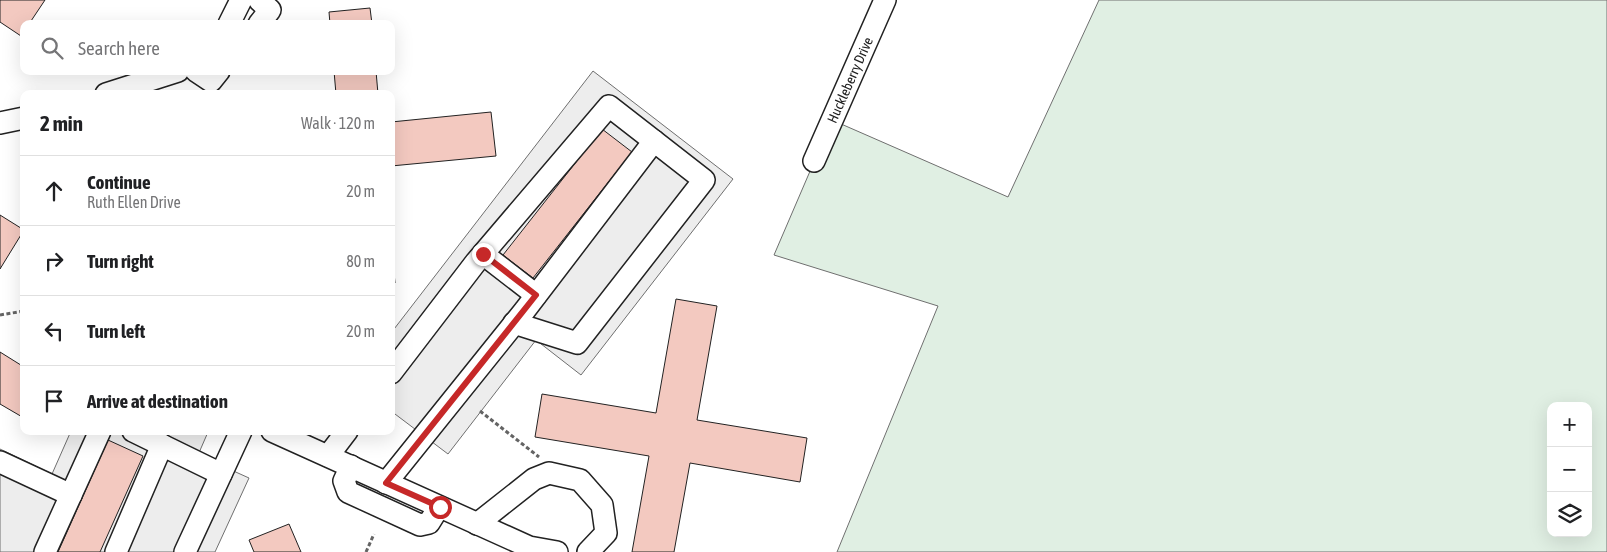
<!DOCTYPE html>
<html lang="en">
<head>
<meta charset="utf-8">
<style>
  body { margin:0; font-family:"Asap Condensed",sans-serif; background:#f6f6f6; color:#202124 }
  .controls { position:absolute; right:15px; bottom:15px; display:grid; overflow:hidden; border-radius:10px; box-shadow:0 5px 20px #0002 }
  .controls button { width:45px; height:45px; display:grid; place-items:center; padding:0; border:0; border-bottom:1px solid #e0e0e0; background:#fff; color:#202124; font:25px sans-serif }
  .stop { position:absolute; width:15px; height:15px; margin:-11px; border:4px solid #c62828; border-radius:50%; background:#fff }
  .stop.end { background:#c62828; border-color:#fff; box-shadow:0 1px 5px #0008 }
  .list { margin:0; padding:0; list-style:none }
  h2 { display:flex; justify-content:space-between; align-items:center; height:65px; margin:0; padding:0 20px; font-size:21px }
  h2 small { font-size:16px; font-weight:400; color:#757577 }
  .list li { display:grid; grid-template-columns:32px 1fr auto; gap:15px; align-items:center; box-sizing:border-box; height:70px; padding:0 20px; border-top:1px solid #e0e0e0 }
  .list b { display:block; font-size:19px; white-space:nowrap }
  .list p { margin:0; font-size:16px; white-space:nowrap; color:#757577 }
  .list em { font-size:16px; font-style:normal; color:#757577 }
  .icon { flex:none; width:28px; height:28px; fill:none; stroke:currentColor; stroke-width:2; stroke-linecap:round; stroke-linejoin:round }
  .map { position:relative; flex:none; width:1607px; height:552px; overflow:hidden }
  .search { position:absolute; background:#fff; box-shadow:0 5px 20px #0002; left:20px; top:20px; width:375px; height:55px; display:flex; align-items:center; gap:12px; box-sizing:border-box; padding:0 18px; border-radius:10px; color:#757577; font-size:19px }
  .panel { position:absolute; background:#fff; box-shadow:0 5px 20px #0002; left:20px; top:90px; width:375px; height:345px; border-radius:10px }
  .map>svg:first-child { display:block }
</style>
</head>
<body>
<div class="map">
<svg width="1607" height="552" viewBox="0 0 1607 552">
  <rect width="100%" height="100%" fill="#fff"/>
  <path fill="#e0efe3" stroke="#6f6f6f" fill-rule="evenodd" d="M1099,0H1607V552H837L938,306L774,255L832,120L1008,197ZM1551,406H1588V533H1551Z"/>
  <g fill="#ededed" stroke="#6f6f6f">
    <polygon points="593,71 733,179 581,375 536,340 448,454 391,411 391,333"/>
    <polygon points="71,431 208,432 198,455 249,478 215,552 0,552 0,449 52,474"/>
  </g>
  <g fill="#f3c9c0" stroke="#222">
    <polygon points="0,0 45,0 29,24 24,24 24,33 21,36 0,22"/>
    <polygon points="370,8 372,24 330,24 329,12"/>
    <polygon points="334,71 376,71 378,94 336,94"/>
    <polygon points="491,112 496,156 391,166 391,122"/>
    <polygon points="602,129 632,152 533,278 503,255"/>
    <polygon points="0,215 24,230 0,269"/>
    <polygon points="391,241 395,283 391,284"/>
    <polygon points="676,299 717,306 697,420 807,438 800,482 690,463 674,552 632,552 649,456 535,437 542,394 656,413"/>
    <polygon points="0,352 24,367 24,418 0,404"/>
    <polygon points="108,440 143,456 100,552 58,552"/>
    <polygon points="289,524 301,552 254,552 249,540"/>
  </g>
  <g fill="none" stroke-linecap="round" stroke-linejoin="round">
    <g stroke="#222" stroke-width="24">
      <g id="minor">
        <polyline points="229,24 241,0"/>
        <polyline points="259,24 270,10 259,0"/>
        <polyline points="196,71 211,81 219,71"/>
        <polyline points="106,94 178,71"/>
        <polyline points="0,123 24,118"/>
        <polyline points="814,161 885,0"/>
        <polyline points="483,254 536,295"/>
        <polyline points="514,323 577,343 704,180 654,141"/>
        <polyline points="133,431 221,474"/>
        <polyline points="272,431 529,547 557,552"/>
        <polyline points="328,456 347,431"/>
        <polyline points="0,462 71,495"/>
        <polyline points="351,466 344,481 348,492 420,525 429,523 439,507"/>
        <polyline points="386,483 525,310 654,141 609,106 476,262 391,373"/>
        <polyline points="477,524 534,479 549,473 580,480 602,505 606,533 588,552"/>
        <polyline points="45,552 100,431"/>
        <polyline points="116,552 162,445"/>
        <polyline points="185,552 241,431"/>
      </g>
    </g>
    <g stroke="#646464" stroke-width="3" stroke-dasharray="4 2.5" stroke-linecap="butt">
      <polyline points="0,315 24,311"/>
      <polyline points="480,411 539,457"/>
      <polyline points="366,552 374,534"/>
    </g>
    <use href="#minor" stroke="#fff" stroke-width="21"/>
  </g>
  <g fill="none" stroke-linecap="round" stroke-linejoin="round">
    <polyline stroke="#c62828" stroke-width="6" points="440,507 386,483 536,295 483,254"/>
  </g>
  <g text-anchor="middle" dominant-baseline="central" stroke-width="4" stroke-linejoin="round" paint-order="stroke">
    <g font-size="14" fill="#222" stroke="#fff">
      <text transform="translate(850 80) rotate(-66)">Huckleberry Drive</text>
    </g>
  </g>
</svg>
<div class="controls">
<button>+</button>
<button>−</button>
<button><svg class="icon" aria-label="layers" viewBox="0 0 24 24"><path d="M12 4l9 5-9 5-9-5zM3 14l9 5 9-5"/></svg></button>
</div>
<div class="stop" style="left:440px;top:507px"></div>
<div class="stop end" style="left:483px;top:254px"></div>
<div class="search"><svg class="icon" aria-label="search" viewBox="0 0 24 24"><circle cx="10" cy="10" r="6"/><path d="M15 15l6 6"/></svg>Search here</div>
<section class="panel">
<h2>2 min<small>Walk · 120 m</small></h2>
<ul class="list">
<li><svg class="icon" aria-label="ahead" viewBox="0 0 24 24"><path d="M12 20V5M6 11l6-6 6 6"/></svg><div><b>Continue</b><p>Ruth Ellen Drive</p></div><em>20 m</em></li>
<li><svg class="icon" aria-label="right" viewBox="0 0 24 24"><path d="M7 20v-9h11M14 6l5 5-5 5"/></svg><div><b>Turn right</b></div><em>80 m</em></li>
<li><svg class="icon" aria-label="left" viewBox="0 0 24 24"><path d="M17 20v-9H6M10 6l-5 5 5 5"/></svg><div><b>Turn left</b></div><em>20 m</em></li>
<li><svg class="icon" aria-label="arrive" viewBox="0 0 24 24"><path d="M6 21V4h12l-3 4 3 4H6"/></svg><div><b>Arrive at destination</b></div></li>
</ul>
</section>
</div>
</body>
</html>
